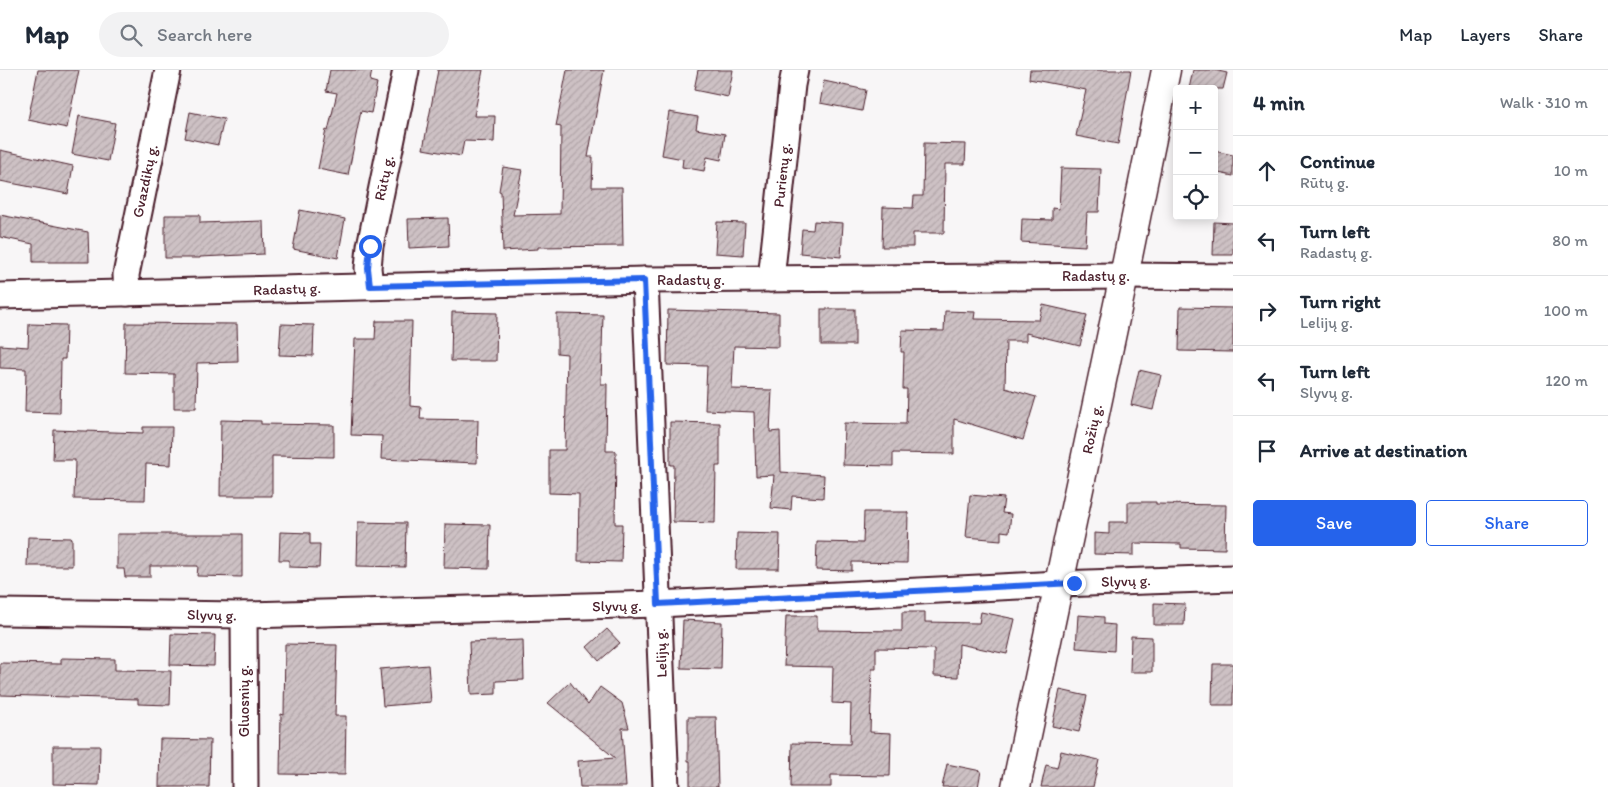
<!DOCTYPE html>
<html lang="en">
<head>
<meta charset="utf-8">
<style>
  body { margin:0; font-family:Itim,sans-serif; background:#f2f2f3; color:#1f2937 }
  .controls { position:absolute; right:15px; top:15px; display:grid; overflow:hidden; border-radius:5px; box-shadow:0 2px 12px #0003 }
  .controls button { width:45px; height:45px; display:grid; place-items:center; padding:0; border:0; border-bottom:1px solid #e0e1e3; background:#fff; color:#1f2937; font:25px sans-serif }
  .stop { position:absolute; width:15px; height:15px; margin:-11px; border:4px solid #2563eb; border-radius:50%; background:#fff }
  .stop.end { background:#2563eb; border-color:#fff; box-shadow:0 1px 5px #0008 }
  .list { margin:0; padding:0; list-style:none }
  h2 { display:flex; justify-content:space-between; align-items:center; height:65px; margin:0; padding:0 20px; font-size:21px }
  h2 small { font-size:16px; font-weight:400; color:#747a83 }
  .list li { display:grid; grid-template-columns:32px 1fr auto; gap:15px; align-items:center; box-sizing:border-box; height:70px; padding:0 20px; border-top:1px solid #e0e1e3 }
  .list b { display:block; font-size:19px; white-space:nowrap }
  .list p { margin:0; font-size:16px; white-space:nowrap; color:#747a83 }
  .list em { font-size:16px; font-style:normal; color:#747a83 }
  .actions { display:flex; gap:10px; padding:15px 20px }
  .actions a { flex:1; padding:11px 0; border:1px solid #2563eb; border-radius:5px; text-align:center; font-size:18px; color:#2563eb }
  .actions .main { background:#2563eb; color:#fff }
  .icon { flex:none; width:28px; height:28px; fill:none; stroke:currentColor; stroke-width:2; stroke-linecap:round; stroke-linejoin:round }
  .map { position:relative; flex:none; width:1233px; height:717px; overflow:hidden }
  header { display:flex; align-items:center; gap:30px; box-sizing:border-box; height:70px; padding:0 25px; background:#fff; border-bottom:1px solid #e0e1e3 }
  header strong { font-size:24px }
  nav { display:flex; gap:28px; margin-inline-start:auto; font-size:18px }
  .search { width:350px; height:45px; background:#f2f2f3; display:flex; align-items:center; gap:12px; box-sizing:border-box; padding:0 18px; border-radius:28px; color:#747a83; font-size:19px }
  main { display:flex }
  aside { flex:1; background:#fff }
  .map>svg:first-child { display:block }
</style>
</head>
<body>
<header>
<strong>Map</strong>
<div class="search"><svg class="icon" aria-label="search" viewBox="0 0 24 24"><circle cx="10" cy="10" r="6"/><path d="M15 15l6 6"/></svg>Search here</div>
<nav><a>Map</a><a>Layers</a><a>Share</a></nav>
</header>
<main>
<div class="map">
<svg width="1233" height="717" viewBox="0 0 1233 717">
  <defs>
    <pattern id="building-hatch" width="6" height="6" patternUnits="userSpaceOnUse" patternTransform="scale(1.25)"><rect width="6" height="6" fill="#cdc1c4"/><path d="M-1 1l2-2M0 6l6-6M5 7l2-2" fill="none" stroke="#b2a5a9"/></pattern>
  </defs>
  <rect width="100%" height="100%" fill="#f8f6f7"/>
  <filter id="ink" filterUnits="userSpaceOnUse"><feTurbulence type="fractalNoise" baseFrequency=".02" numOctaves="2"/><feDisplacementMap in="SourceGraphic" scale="10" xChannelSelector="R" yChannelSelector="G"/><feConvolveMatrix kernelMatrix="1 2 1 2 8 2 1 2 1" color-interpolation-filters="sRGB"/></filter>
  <g filter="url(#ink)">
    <g fill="url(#building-hatch)" stroke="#4a1f2b">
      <polygon points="38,0 79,0 67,58 28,50"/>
      <polygon points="330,0 372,0 370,11 377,13 371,43 361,41 348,105 318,99 326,60 328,61 337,23 326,21"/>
      <polygon points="438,0 483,0 474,46 495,46 494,72 464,71 461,86 423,79"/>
      <polygon points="567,0 604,0 588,87 593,87 592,117 622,117 623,176 538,177 538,179 503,181 501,122 499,121 503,97 522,100 513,145 560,144 561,57 556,56"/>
      <polygon points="698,0 733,0 728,27 694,20"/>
      <polygon points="1030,0 1131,0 1118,74 1076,66 1086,20 1029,9"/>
      <polygon points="1193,0 1214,0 1227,3 1223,19 1189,19"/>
      <polygon points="824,11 866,20 862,41 820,33"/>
      <polygon points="190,42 224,49 218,75 185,68"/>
      <polygon points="669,42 698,47 696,59 725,64 721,90 707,87 704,101 682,97 683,89 662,85"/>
      <polygon points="79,46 115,53 108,91 72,84"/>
      <polygon points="924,73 966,74 965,94 945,94 944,163 913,163 913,177 882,177 883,137 913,138 914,126 923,126"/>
      <polygon points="0,80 73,96 68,124 0,111"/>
      <polygon points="1214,81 1233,85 1233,106 1214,102"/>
      <polygon points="1061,98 1101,99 1099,142 1087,142 1085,176 1021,172 1022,149 1052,150 1052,138 1059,139"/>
      <polygon points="300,140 345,149 338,188 293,179"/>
      <polygon points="0,145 88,162 89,192 33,192 33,174 0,167"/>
      <polygon points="165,145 200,145 200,153 263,151 264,184 200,187 200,188 165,188"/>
      <polygon points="448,148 449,176 409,178 408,149"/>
      <polygon points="814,151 843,153 841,187 800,183 802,159 813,160"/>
      <polygon points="717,152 745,153 743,185 715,183"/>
      <polygon points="1214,152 1233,153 1233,185 1213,185"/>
      <polygon points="1043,235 1087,245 1080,276 1026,263 1026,271 1006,271 1005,318 1036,327 1023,370 954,349 954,384 893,383 893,396 843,395 844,353 906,354 907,319 903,319 904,282 901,282 902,260 944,261 945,241 975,242 974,249 1039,250"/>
      <polygon points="1180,237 1233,238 1233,282 1179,281"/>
      <rect x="821" y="239" width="34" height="36"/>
      <polygon points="668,240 779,243 779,277 734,276 732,319 772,320 770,362 780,361 781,402 824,405 823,428 792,426 791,440 771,438 774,405 756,406 754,342 705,340 707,296 667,295"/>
      <polygon points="452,242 497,243 496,291 451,291"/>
      <polygon points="557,244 603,245 601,314 607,314 606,381 616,381 615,454 622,454 621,492 578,491 579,424 549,423 549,380 565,380 567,284 557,283"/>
      <polygon points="376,251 412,251 410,336 421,337 420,349 478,350 477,393 381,389 382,366 351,365 355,269 375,269"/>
      <polygon points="126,253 237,254 238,292 197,293 196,338 174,338 174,304 125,303"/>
      <polygon points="29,254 66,255 65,289 61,289 60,343 25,342 26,299 0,298 0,275 28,277"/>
      <polygon points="281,254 314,255 313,286 279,285"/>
      <polygon points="1139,300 1161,305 1153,340 1131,335"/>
      <polygon points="221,350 261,351 261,354 334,355 334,387 272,386 272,426 220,426"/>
      <polygon points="670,352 720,353 720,396 716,396 715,453 673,452 674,395 670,395"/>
      <polygon points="143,357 172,357 171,395 146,394 145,430 74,429 75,390 53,390 54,360 143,363"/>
      <polygon points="970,425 1004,428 1002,443 1011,444 1009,462 1001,461 1001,470 966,467"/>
      <polygon points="1128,432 1156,432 1156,434 1226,435 1225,479 1181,478 1181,474 1134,473 1134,485 1094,484 1094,463 1109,464 1109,452 1128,452"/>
      <polygon points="864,442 908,442 907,493 852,492 852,501 816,500 817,472 863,473"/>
      <polygon points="358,452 406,453 405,497 357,496"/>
      <polygon points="445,454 490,455 489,499 444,498"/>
      <polygon points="280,462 310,463 310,474 320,474 319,498 289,497 289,490 279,490"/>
      <polygon points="737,463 780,464 779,499 736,499"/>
      <polygon points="117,464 242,464 242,507 197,506 198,496 150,496 150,507 125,507 124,499 117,499"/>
      <polygon points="28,467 72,468 72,496 27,496"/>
      <polygon points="1154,533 1185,534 1184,555 1154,555"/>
      <polygon points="902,542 925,542 925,552 979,553 981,542 1015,549 1007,584 959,574 958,607 934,606 934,579 876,578 876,599 872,599 870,662 891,663 890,706 831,705 831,717 791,717 792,673 850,674 851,634 832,633 833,597 784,596 786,546 817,546 817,560 902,561"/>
      <polygon points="1078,545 1104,547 1104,554 1115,555 1114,581 1076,578"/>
      <polygon points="683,550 722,552 721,599 681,598"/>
      <polygon points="607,559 620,573 599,591 587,577"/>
      <polygon points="171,564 215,565 214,596 170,595"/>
      <polygon points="1131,566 1152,567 1152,602 1130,602"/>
      <polygon points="523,570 524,610 496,611 496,624 471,625 469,572"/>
      <polygon points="285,574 337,575 335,646 346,646 345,705 280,704 281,644 284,645"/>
      <polygon points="61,588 115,589 115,600 171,601 170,635 138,634 138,629 0,625 0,593 61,594"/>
      <polygon points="1213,594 1233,594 1233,635 1212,635"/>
      <polygon points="428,595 431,632 383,636 380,599"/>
      <polygon points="570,612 588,635 600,617 622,633 629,658 622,658 626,717 580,717 578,691 615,688 548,633"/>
      <polygon points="1060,620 1087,626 1079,662 1052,656"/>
      <polygon points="688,647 716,647 718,717 690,717 690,691 688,691"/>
      <polygon points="160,669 210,670 209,717 159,717"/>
      <polygon points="53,676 100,676 99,715 53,714"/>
      <polygon points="1061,681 1099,690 1093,717 1041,717 1046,695 1057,698"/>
      <polygon points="947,694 981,701 978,717 942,717"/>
    </g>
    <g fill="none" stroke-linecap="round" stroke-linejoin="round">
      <g stroke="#4a1f2b" stroke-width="29">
        <g id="street">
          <polyline points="771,209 792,15 795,0"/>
          <polyline points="645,210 666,717"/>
          <polyline points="370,216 368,198 370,176 406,0"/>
          <polyline points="127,223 126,205 168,0"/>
          <polyline points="0,226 645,210 1124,206 1233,207"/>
          <polyline points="0,542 244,545 658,534 1059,514 1233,508"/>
          <polyline points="244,545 245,717"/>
        </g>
      </g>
      <g stroke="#4a1f2b" stroke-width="31">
        <polyline id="secondary" points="1016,717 1124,206 1166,0"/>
      </g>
      <use href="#street" stroke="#fff" stroke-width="25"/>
      <use href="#secondary" stroke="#fff" stroke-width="28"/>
    </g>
  </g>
  <g fill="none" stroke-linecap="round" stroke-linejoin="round" filter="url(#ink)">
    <polyline stroke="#2563eb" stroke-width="6" points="370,176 368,198 370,216 644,210 658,534 1074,513"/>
  </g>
  <g text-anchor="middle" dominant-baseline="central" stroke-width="5" stroke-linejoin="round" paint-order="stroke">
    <g font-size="15" fill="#4a1f2b" stroke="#fff">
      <text transform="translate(782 105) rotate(-84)">Purienų g.</text>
      <text transform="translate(384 108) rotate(-78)">Rūtų g.</text>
      <text transform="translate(145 111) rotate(-78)">Gvazdikų g.</text>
      <text x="1096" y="206">Radastų g.</text>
      <text x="691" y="210">Radastų g.</text>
      <text transform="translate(287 219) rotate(-2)">Radastų g.</text>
      <text transform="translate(1092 359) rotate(-78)">Rožių g.</text>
      <text transform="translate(1126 511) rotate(-2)">Slyvų g.</text>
      <text transform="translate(617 536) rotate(-1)">Slyvų g.</text>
      <text transform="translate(212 545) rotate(1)">Slyvų g.</text>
      <text transform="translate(661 583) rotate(-92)">Lelijų g.</text>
      <text transform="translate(244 631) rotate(-90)">Gluosnių g.</text>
    </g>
  </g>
</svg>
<div class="controls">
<button>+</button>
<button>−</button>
<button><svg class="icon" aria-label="locate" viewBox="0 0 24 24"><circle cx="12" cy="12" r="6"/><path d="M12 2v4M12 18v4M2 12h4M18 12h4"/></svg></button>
</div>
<div class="stop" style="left:370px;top:176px"></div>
<div class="stop end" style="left:1074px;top:513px"></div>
</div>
<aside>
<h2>4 min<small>Walk · 310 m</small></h2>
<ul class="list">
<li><svg class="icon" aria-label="ahead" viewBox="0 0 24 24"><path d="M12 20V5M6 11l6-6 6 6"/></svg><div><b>Continue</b><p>Rūtų g.</p></div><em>10 m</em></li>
<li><svg class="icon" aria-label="left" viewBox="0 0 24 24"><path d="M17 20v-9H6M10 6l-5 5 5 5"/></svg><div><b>Turn left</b><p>Radastų g.</p></div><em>80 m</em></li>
<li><svg class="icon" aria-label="right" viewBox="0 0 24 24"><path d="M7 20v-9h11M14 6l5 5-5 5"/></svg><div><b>Turn right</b><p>Lelijų g.</p></div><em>100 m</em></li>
<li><svg class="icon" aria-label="left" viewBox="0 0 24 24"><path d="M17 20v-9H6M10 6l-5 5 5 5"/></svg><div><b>Turn left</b><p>Slyvų g.</p></div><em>120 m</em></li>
<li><svg class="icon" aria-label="arrive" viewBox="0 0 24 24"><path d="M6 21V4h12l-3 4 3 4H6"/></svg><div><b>Arrive at destination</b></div></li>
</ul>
<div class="actions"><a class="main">Save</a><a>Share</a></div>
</aside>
</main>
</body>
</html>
